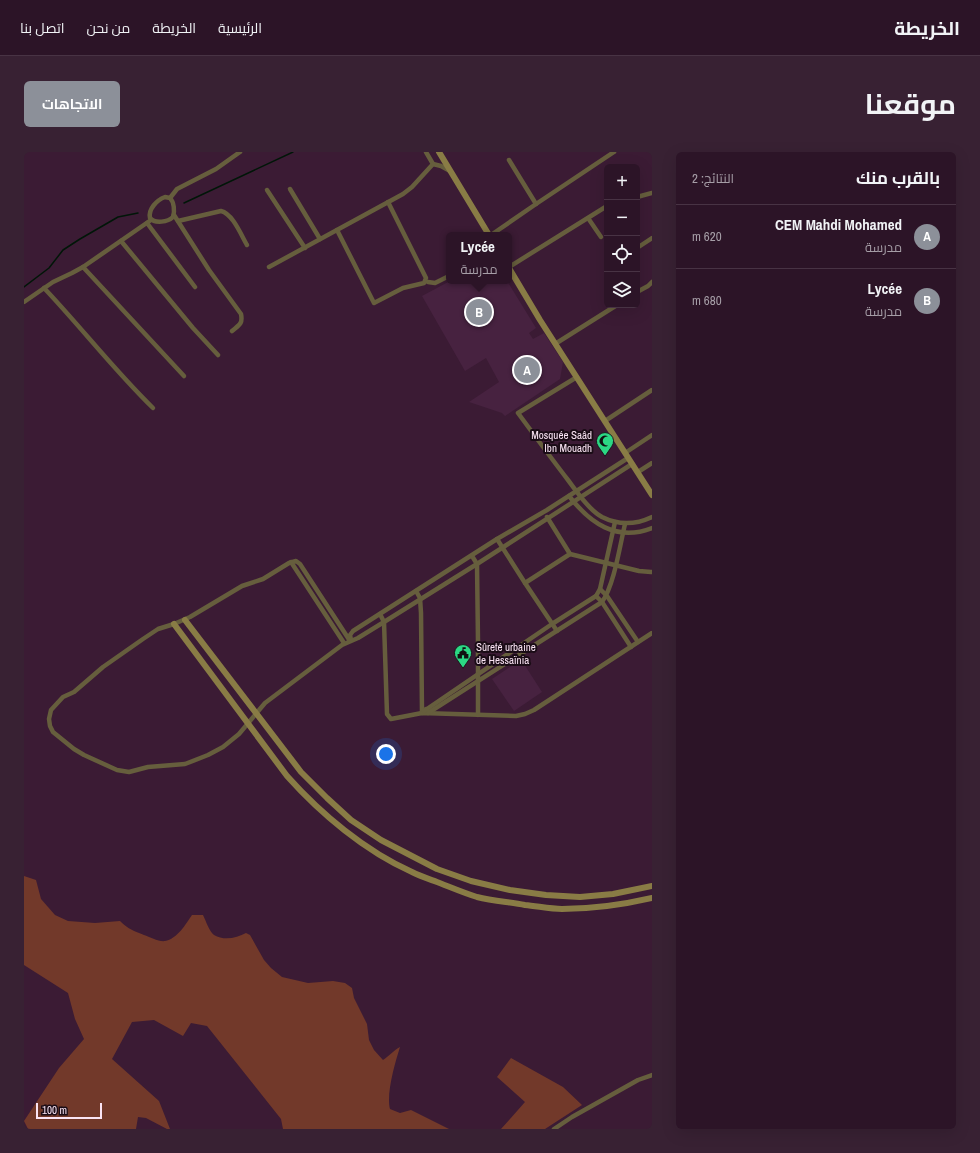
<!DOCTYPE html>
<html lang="ar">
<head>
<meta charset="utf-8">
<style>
  body { margin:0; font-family:"Archivo Narrow",Cairo,sans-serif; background:#382133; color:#f1f3f6; direction:rtl }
  .controls { position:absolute; right:12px; top:12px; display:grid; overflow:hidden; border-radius:6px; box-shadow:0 4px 16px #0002 }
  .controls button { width:36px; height:36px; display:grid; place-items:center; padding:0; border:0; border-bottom:1px solid #483344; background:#2c1427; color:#f1f3f6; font:20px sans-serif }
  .scale { position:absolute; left:12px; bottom:10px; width:66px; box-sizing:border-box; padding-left:4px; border:2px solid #fae4f4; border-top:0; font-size:11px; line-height:14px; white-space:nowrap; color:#fae4f4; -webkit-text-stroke:3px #1a0c16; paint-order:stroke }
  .you { position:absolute; left:362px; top:602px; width:14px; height:14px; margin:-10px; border:3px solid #fff; border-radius:50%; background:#1a73e8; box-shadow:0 0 0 6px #1a73e833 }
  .badge { display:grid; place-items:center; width:26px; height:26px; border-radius:50%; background:#8c9099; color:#fff; font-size:13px; font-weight:700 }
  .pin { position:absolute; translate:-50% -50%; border:2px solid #fff; box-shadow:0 1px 4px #0006 }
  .popup { position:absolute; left:422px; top:80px; width:66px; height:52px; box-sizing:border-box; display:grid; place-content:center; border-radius:6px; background:#2c1427; filter:drop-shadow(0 1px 3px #0005); font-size:13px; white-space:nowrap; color:#a69ea7 }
  .popup b { font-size:15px; color:#f1f3f6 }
  .popup::after { content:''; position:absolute; left:50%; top:100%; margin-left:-8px; border:8px solid transparent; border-top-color:#2c1427 }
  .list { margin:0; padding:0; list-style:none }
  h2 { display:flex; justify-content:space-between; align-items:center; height:52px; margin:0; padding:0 16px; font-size:17px }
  h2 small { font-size:13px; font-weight:400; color:#a69ea7 }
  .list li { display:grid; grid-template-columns:26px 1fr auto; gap:12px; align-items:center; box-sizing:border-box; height:64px; padding:0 16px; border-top:1px solid #483344 }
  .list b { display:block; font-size:15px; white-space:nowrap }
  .list p { margin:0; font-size:13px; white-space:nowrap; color:#a69ea7 }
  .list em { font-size:13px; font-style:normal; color:#a69ea7 }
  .icon { flex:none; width:22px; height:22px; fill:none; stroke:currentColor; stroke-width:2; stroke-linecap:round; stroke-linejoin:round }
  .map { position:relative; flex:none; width:628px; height:977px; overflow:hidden; direction:ltr; border-radius:6px }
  header { display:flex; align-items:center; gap:24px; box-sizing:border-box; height:56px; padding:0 20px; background:#2c1427; border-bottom:1px solid #483344 }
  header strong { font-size:19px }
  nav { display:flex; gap:22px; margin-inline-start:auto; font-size:14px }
  .intro { display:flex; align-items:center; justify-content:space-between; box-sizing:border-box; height:96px; padding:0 24px }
  h1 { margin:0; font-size:28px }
  .button { padding:10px 18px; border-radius:6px; background:#8c9099; color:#fff; font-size:14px; font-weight:700 }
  main { display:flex; gap:24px; padding:0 24px }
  aside { flex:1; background:#2c1427; border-radius:6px; box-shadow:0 4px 16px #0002 }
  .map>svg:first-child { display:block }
</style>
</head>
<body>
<header>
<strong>الخريطة</strong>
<nav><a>الرئيسية</a><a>الخريطة</a><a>من نحن</a><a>اتصل بنا</a></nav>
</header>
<div class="intro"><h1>موقعنا</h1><a class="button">الاتجاهات</a></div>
<main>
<aside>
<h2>بالقرب منك<small>النتائج: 2</small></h2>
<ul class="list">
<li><span class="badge">A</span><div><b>CEM Mahdi Mohamed</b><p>مدرسة</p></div><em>620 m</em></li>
<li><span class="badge">B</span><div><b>Lycée</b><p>مدرسة</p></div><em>680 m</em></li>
</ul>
</aside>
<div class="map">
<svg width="628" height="977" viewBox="0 0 628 977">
  <rect width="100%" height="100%" fill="#3b1b34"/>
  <g fill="#472240">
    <polygon points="426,129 483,129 512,176 505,181 509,187 520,181 539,210 536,227 481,264 478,261 445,250 475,230 462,206 441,219 398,144"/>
    <polygon points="492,511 500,512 518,540 490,559 468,527"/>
  </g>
  <g fill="#72392a">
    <path d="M0,724L12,728L17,747L31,763L44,769L71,771L96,769C104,777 110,779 120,783C126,785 135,790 141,789C153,787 162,772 168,763H179C182,769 185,779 190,783C200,789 213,786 222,781L226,783L240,808L247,816L258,825L284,831L309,829L321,831L328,836L330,846L343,872L345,888L350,898L359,908C365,904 370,898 376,895C371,911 362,942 366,957L376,961L387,958L425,977H259L257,967L183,874L167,871L159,884L130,868L108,870L88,907L135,949L146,977H143L122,966L114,965L112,977H4L0,969L35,916L60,887L51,867L44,841L0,813Z"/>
    <polygon points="487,906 539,935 558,953 521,977 477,977 501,950 473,925"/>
  </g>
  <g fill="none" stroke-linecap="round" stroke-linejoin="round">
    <g stroke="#001608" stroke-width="1.5">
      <polyline points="160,51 269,0"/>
      <polyline points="0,135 25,116 39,98 56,87 94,65 114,61"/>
    </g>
    <g stroke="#665e3d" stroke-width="4.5">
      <polyline points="402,0 409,12 417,14 426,19"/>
      <polyline points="485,8 512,52"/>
      <polyline points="266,37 296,87"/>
      <polyline points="243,38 281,96"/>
      <path d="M141,45L146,46C150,50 151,59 149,65C144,70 131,72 126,66C124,57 133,48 141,45Z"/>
      <polyline points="613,45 628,41"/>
      <polyline points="146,46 153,37 192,17 216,0"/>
      <path d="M150,63L185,118L217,162C219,172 215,173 208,179"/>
      <polyline points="564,66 577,85"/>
      <path d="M154,69L197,59C209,62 217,83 223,93"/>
      <polyline points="123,71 171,135"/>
      <polyline points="313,78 350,151 379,136 400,131 402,126 364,50"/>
      <polyline points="467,83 512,52 590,0"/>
      <polyline points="97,89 169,176 194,203"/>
      <polyline points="613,96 628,86"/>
      <polyline points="59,115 160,224"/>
      <polyline points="245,115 379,42 388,35 409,12"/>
      <polyline points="485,115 583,54"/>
      <polyline points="404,130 411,131 425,124"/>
      <path d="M20,136C57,175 90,218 129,256"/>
      <polyline points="613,140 624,134 628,130"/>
      <polyline points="0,150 29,130 48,121 59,115 127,68"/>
      <polyline points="531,192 593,153"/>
      <path d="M553,225L494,261C511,284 527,306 544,328C553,340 565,358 578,365C594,373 611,373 628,365"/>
      <polyline points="581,269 628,238"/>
      <polyline points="601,301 628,283"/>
      <polyline points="614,320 628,311"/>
      <path d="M545,344C566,371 592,390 628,376"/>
      <polyline points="523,365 546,402 615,419 627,420 628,420"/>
      <polyline points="473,387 501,431 533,479"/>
      <polyline points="448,404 453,412 454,490 454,563"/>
      <polyline points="267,410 320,491"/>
      <polyline points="501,431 546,402"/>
      <polyline points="576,437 583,444 614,490"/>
      <polyline points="392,439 396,446 397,461 398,561"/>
      <polyline points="572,444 578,450 607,495"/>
      <polyline points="356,462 360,470 363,562 367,567 398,561 492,564 501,562 510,558 628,481"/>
      <polyline points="327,488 326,483 329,479 473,387 523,358 604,306"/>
      <polyline points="326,489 276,412 272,409 265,411 239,427 218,434 166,465 150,472 134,477 119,487 79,515 50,540 39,545 27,558 25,567 26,574 29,580 50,597 60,603 93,618 105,620 124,615 161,612 184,603 199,595 215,582 241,551 318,493 334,486 360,470 453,412 608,312"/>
      <path d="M402,557L404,561L578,450C590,434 596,393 601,372"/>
      <polyline points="400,559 528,472 572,444 576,437 591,370"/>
      <polyline points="530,977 548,965 614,928 628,923"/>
    </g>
    <g stroke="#897c45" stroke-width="6">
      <polyline points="415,0 465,83"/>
      <polyline points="485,116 516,168 628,343"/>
      <polyline points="161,468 277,620 303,646 327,668 357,688 413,717 447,729 486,738 522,743 556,745 589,742 628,734"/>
      <path d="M150,472L263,624C297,662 341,699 388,720C396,724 405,727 413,730C426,735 440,741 453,745C469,749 485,750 501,753C513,754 526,757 538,757C568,757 598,753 628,746"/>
    </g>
  </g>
  <defs>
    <g id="mosque-pin" transform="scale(0.9)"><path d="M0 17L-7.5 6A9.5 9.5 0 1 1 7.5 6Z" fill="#2bd884" stroke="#1a0c16"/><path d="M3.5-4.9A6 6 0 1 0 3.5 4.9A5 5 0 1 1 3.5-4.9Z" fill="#111"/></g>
    <g id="civic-pin" transform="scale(0.9)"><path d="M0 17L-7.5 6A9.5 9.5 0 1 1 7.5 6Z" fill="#2bd884" stroke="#1a0c16"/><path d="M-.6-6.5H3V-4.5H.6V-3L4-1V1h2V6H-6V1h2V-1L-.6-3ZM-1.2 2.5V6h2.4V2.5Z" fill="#111"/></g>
  </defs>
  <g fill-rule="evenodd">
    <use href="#mosque-pin" x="581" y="289"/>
    <use href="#civic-pin" x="439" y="501"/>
  </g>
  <g text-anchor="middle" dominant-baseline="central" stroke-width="4" stroke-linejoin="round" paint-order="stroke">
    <g font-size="11" fill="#fae4f4" stroke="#1a0c16" text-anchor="end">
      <text x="568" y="283">Mosquée Saâd<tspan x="568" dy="13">Ibn Mouadh</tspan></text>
      <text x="452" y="495" text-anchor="start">Sûreté urbaine<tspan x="452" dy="13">de Hessaïnia</tspan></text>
    </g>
  </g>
</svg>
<div class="controls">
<button>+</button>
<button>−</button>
<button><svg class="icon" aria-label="locate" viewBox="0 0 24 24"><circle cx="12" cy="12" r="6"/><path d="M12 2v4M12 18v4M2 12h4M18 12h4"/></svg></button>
<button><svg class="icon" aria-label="layers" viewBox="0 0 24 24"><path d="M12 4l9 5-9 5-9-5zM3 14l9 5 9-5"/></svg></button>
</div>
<div class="scale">100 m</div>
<div class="you"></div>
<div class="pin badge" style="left:503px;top:218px">A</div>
<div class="pin badge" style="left:455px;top:160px">B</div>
<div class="popup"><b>Lycée</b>مدرسة</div>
</div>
</main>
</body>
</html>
